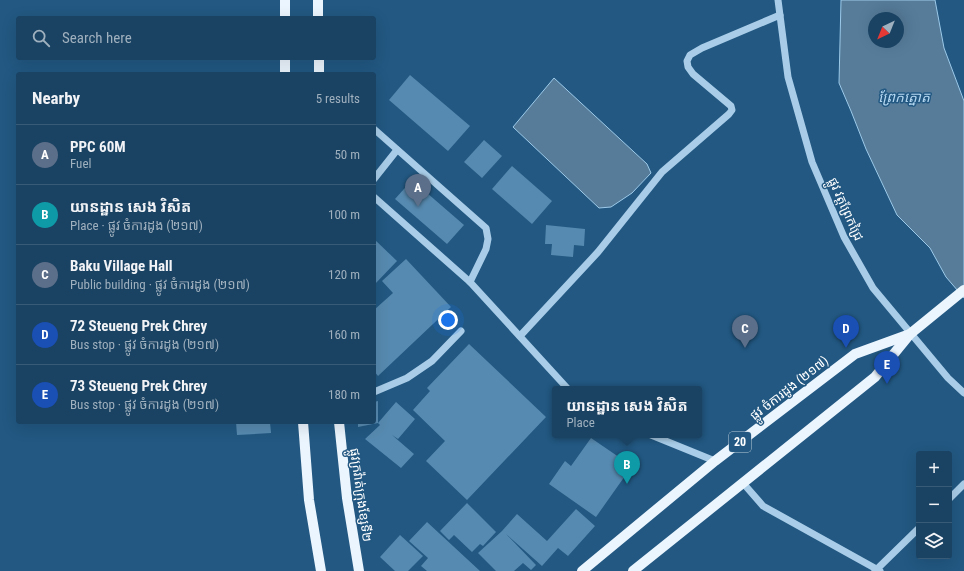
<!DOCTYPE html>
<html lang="en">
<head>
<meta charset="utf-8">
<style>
  body { margin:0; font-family:"Roboto Condensed","Noto Sans Khmer",sans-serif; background:#274d6b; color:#f1f3f6 }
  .controls { position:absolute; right:12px; bottom:12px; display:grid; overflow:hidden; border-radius:4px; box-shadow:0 4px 16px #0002 }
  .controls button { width:36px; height:36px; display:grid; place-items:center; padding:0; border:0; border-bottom:1px solid #385b77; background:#1a4262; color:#f1f3f6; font:20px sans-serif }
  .compass { position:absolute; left:868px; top:12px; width:36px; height:36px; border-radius:50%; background:#1a4262; box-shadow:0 4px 16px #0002; rotate:223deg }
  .you { position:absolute; left:448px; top:320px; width:14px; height:14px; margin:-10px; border:3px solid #fff; border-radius:50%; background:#1a73e8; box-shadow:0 0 0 6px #1a73e833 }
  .badge { display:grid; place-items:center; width:26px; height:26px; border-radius:50%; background:#f4bb6b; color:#fff; font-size:13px; font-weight:700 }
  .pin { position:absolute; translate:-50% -33px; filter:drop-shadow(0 1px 2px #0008) }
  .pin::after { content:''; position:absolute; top:21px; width:14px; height:12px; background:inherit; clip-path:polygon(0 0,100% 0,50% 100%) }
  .popup { position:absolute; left:552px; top:386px; width:150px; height:52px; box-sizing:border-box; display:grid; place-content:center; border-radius:4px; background:#1a4262; filter:drop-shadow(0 1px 3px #0005); font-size:13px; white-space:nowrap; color:#9fb0be }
  .popup b { font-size:15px; color:#f1f3f6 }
  .popup::after { content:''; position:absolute; left:50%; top:100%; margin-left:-8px; border:8px solid transparent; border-top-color:#1a4262 }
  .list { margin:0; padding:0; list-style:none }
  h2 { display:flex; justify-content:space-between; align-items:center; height:52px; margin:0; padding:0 16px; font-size:17px }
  h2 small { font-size:13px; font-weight:400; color:#9fb0be }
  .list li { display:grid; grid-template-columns:26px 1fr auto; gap:12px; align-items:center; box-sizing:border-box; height:60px; padding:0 16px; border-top:1px solid #385b77 }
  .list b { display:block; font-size:15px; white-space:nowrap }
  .list p { margin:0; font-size:13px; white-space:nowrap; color:#9fb0be }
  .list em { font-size:13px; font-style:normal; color:#9fb0be }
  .icon { flex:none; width:22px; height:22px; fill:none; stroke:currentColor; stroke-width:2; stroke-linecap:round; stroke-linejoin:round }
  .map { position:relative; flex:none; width:964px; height:571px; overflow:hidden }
  .search { position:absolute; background:#1a4262; box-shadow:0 4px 16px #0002; left:16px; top:16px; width:360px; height:44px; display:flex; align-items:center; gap:10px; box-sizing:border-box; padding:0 14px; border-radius:4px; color:#9fb0be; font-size:15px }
  .panel { position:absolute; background:#1a4262; box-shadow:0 4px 16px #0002; left:16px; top:72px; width:360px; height:352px; border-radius:4px }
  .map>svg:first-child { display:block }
</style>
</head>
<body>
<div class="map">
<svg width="964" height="571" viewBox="0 0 964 571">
  <rect width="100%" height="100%" fill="#225882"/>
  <g fill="#567c9a" stroke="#9dcae9" fill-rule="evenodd">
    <path d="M841,0H935L944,48L964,101V298L946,277L930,248L897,215L866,149L851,111L839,83ZM874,18H898V42H874Z"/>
    <polygon points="554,78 647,164 651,173 632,193 611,207 599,208 513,127"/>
  </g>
  <g fill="#578ab0">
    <polygon points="410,75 470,126 448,151 389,100"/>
    <polygon points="484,140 502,156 482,178 464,162"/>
    <polygon points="512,166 552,201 532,224 492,189"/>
    <polygon points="412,180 464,225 447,244 395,199"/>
    <polygon points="546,225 585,229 584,246 574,245 573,257 551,255 552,244 545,244"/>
    <polygon points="374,239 397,261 374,285"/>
    <polygon points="406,259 451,307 378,376 374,371 374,310 393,293 382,281"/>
    <polygon points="469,344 546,417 467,500 426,461 445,441 413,410 430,391 427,388"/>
    <polygon points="378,401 378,423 358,427 358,422 374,422 374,402"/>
    <polygon points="396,402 415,419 398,439 392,435 414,454 401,468 365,439 380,425 378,423"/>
    <polygon points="236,422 270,422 271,433 237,435"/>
    <polygon points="591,438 632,466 596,517 549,484 565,461 571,466"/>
    <polygon points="467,503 496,532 483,546 480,544 472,552 454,535 449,540 440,531"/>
    <polygon points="576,509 595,526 568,556 558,548 542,566 506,534 536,565 531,570 523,563 514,571 496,571 478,553 502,531 517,514 547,541"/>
    <polygon points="427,522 480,571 427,571 421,566 428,558 409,541"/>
    <polygon points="400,535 423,556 408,571 395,571 380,557"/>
  </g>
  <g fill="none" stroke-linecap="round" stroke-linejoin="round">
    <g stroke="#a9cde8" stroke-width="7">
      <polyline points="778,0 788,77 812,162 844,237 873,288 948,378 964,393"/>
      <polyline points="374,129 486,228 488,239 486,249 470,282"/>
      <polyline points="374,179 397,150"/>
      <polyline points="374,197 470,282 568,389"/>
      <polyline points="520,336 598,252 662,172 729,114 732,110 731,106 693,74 688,67 687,61 690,55 702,48 780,15"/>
      <polyline points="374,392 407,378 432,361 461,331"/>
      <polyline points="651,435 715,461"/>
      <polyline points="743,483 763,506 880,571"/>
      <polyline points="949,499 964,484"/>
      <polyline points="875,571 919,528"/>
    </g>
    <g stroke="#ebf5fe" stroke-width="10">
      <polyline points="285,0 285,18"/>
      <polyline points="318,0 318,18"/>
      <polyline points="285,58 285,74"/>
      <polyline points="319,58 319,74"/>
      <polyline points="303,422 309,500 321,571"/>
      <polyline points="339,422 347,498 359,571"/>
      <polyline points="582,571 715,461 855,354 910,334"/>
      <polyline points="633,571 875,377 910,334 964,290"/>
    </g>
  </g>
  <g text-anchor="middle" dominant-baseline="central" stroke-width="3" stroke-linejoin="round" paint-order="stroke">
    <rect fill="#225882" stroke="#bdcdda" stroke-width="1" x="729" y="432" width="22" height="20" rx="3"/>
    <g font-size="12" font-weight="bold" fill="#fff">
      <text x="740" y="442">20</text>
    </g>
    <g font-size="13" fill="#fff" stroke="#225882">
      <text transform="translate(846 209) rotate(66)">ផ្លូវ វត្តព្រែកជ្រៃ</text>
      <text transform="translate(789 388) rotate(-38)">ផ្លូវ ចំការដូង (២១៧)</text>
      <text transform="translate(361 495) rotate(82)">ផ្លូវក្រវ៉ាត់ក្រុងខ្សែទី២</text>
    </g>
    <g font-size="14" font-style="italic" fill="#b4d7f0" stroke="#225882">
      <text x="904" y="97">ព្រែកត្នោត</text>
    </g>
  </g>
</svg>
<div class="controls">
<button>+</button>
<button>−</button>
<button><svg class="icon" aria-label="layers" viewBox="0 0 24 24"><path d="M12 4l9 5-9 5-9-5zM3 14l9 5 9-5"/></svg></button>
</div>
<svg class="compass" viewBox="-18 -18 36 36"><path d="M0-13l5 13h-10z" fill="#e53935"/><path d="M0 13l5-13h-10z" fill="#9fb0be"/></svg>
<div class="you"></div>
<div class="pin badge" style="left:418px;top:207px;background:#5c6f8a">A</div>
<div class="pin badge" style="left:627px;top:484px;background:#0f9aa8">B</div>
<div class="popup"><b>យានដ្ឋាន សេង វិសិត</b>Place</div>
<div class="pin badge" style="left:745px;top:348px;background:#5c6f8a">C</div>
<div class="pin badge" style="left:846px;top:348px;background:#1a4fb4">D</div>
<div class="pin badge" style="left:887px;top:384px;background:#1a4fb4">E</div>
<div class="search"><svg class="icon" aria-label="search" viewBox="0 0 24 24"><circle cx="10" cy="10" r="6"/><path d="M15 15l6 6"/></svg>Search here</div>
<section class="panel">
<h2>Nearby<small>5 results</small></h2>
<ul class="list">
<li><span class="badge" style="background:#5c6f8a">A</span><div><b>PPC 60M</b><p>Fuel</p></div><em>50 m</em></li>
<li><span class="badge" style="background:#0f9aa8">B</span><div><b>យានដ្ឋាន សេង វិសិត</b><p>Place · ផ្លូវ ចំការដូង (២១៧)</p></div><em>100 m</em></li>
<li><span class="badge" style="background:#5c6f8a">C</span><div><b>Baku Village Hall</b><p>Public building · ផ្លូវ ចំការដូង (២១៧)</p></div><em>120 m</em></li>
<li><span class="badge" style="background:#1a4fb4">D</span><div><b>72 Steueng Prek Chrey</b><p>Bus stop · ផ្លូវ ចំការដូង (២១៧)</p></div><em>160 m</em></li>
<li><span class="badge" style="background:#1a4fb4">E</span><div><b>73 Steueng Prek Chrey</b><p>Bus stop · ផ្លូវ ចំការដូង (២១៧)</p></div><em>180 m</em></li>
</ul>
</section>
</div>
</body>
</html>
